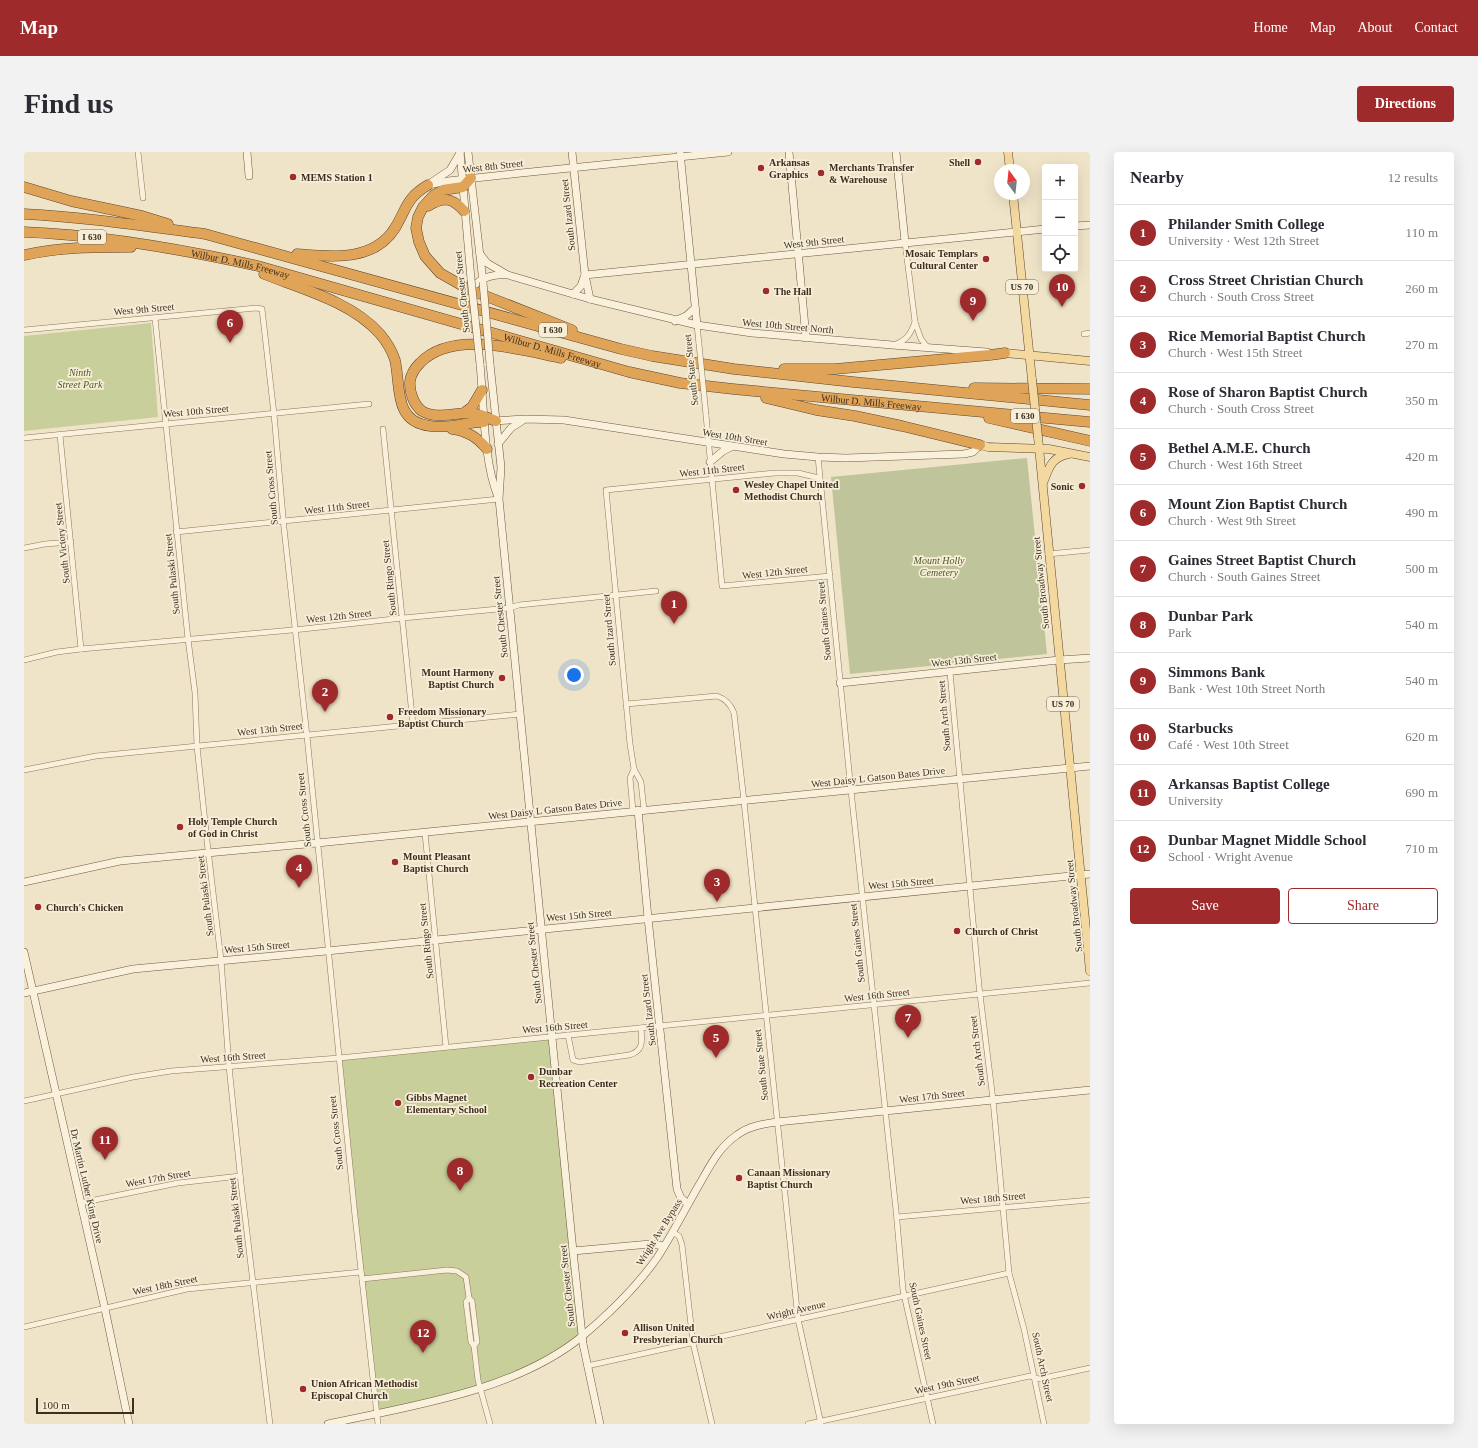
<!DOCTYPE html>
<html lang="en">
<head>
<meta charset="utf-8">
<style>
  body { margin:0; font-family:Georgia,serif; background:#f2f2f3; color:#2b2b33 }
  .controls { position:absolute; right:12px; top:12px; display:grid; overflow:hidden; border-radius:4px; box-shadow:0 4px 16px #0002 }
  .controls button { width:36px; height:36px; display:grid; place-items:center; padding:0; border:0; border-bottom:1px solid #e1e1e2; background:#fff; color:#2b2b33; font:20px sans-serif }
  .compass { position:absolute; left:970px; top:12px; width:36px; height:36px; border-radius:50%; background:#fff; box-shadow:0 4px 16px #0002; rotate:345deg }
  .scale { position:absolute; left:12px; bottom:10px; width:98px; box-sizing:border-box; padding-left:4px; border:2px solid #3d2e20; border-top:0; font-size:11px; line-height:14px; white-space:nowrap; color:#3d2e20; -webkit-text-stroke:3px #f7eed8; paint-order:stroke }
  .you { position:absolute; left:550px; top:523px; width:14px; height:14px; margin:-10px; border:3px solid #fff; border-radius:50%; background:#1a73e8; box-shadow:0 0 0 6px #1a73e833 }
  .badge { display:grid; place-items:center; width:26px; height:26px; border-radius:50%; background:#9e2a2b; color:#fff; font-size:13px; font-weight:700 }
  .pin { position:absolute; translate:-50% -33px; filter:drop-shadow(0 1px 2px #0008) }
  .pin::after { content:''; position:absolute; top:21px; width:14px; height:12px; background:inherit; clip-path:polygon(0 0,100% 0,50% 100%) }
  .list { margin:0; padding:0; list-style:none }
  h2 { display:flex; justify-content:space-between; align-items:center; height:52px; margin:0; padding:0 16px; font-size:17px }
  h2 small { font-size:13px; font-weight:400; color:#7c7c81 }
  .list li { display:grid; grid-template-columns:26px 1fr auto; gap:12px; align-items:center; box-sizing:border-box; height:56px; padding:0 16px; border-top:1px solid #e1e1e2 }
  .list b { display:block; font-size:15px; white-space:nowrap }
  .list p { margin:0; font-size:13px; white-space:nowrap; color:#7c7c81 }
  .list em { font-size:13px; font-style:normal; color:#7c7c81 }
  .actions { display:flex; gap:8px; padding:12px 16px }
  .actions a { flex:1; padding:9px 0; border:1px solid #9e2a2b; border-radius:4px; text-align:center; font-size:14px; color:#9e2a2b }
  .actions .main { background:#9e2a2b; color:#fff }
  .icon { flex:none; width:22px; height:22px; fill:none; stroke:currentColor; stroke-width:2; stroke-linecap:round; stroke-linejoin:round }
  .map { position:relative; flex:none; width:1066px; height:1272px; overflow:hidden; border-radius:4px }
  header { display:flex; align-items:center; gap:24px; box-sizing:border-box; height:56px; padding:0 20px; background:#9e2a2b; color:#fff }
  header strong { font-size:19px }
  nav { display:flex; gap:22px; margin-inline-start:auto; font-size:14px }
  .intro { display:flex; align-items:center; justify-content:space-between; box-sizing:border-box; height:96px; padding:0 24px }
  h1 { margin:0; font-size:28px }
  .button { padding:10px 18px; border-radius:4px; background:#9e2a2b; color:#fff; font-size:14px; font-weight:700 }
  main { display:flex; gap:24px; padding:0 24px }
  aside { flex:1; background:#fff; border-radius:4px; box-shadow:0 4px 16px #0002 }
  .map>svg:first-child { display:block }
</style>
</head>
<body>
<header>
<strong>Map</strong>
<nav><a>Home</a><a>Map</a><a>About</a><a>Contact</a></nav>
</header>
<div class="intro"><h1>Find us</h1><a class="button">Directions</a></div>
<main>
<div class="map">
<svg width="1066" height="1272" viewBox="0 0 1066 1272">
  <rect width="100%" height="100%" fill="#f0e4c8"/>
  <g fill="#c9cf9b">
    <polygon points="127,171 134,265 0,279 0,184"/>
    <polygon points="528,884 558,1184 507,1215 456,1237 352,1261 315,906"/>
  </g>
  <polygon fill="#bfc49a" points="1003,306 1023,502 826,522 807,325"/>
  <g fill="none" stroke-linecap="round" stroke-linejoin="round">
    <g stroke="#8d765c" stroke-width="6">
      <g id="street">
        <polyline points="114,0 119,46"/>
        <polyline points="881,90 891,170 897,187 904,196"/>
        <polyline points="131,166 164,487 171,541 173,594 183,689 197,808 205,914 217,1031 246,1272"/>
        <polyline points="673,173 675,192"/>
        <polyline points="0,178 233,156 238,157 250,262 260,376 283,584 331,1064 354,1272"/>
        <polyline points="1060,182 1066,181"/>
        <path d="M872,192C883,188 887,181 891,170"/>
        <polyline points="682,263 698,434 806,424"/>
        <polyline points="359,277 389,573"/>
        <polyline points="36,283 57,497"/>
        <polyline points="0,286 345,252"/>
        <polyline points="794,305 826,629 872,1058 879,1138 909,1272"/>
        <polyline points="152,380 475,347"/>
        <polyline points="0,396 21,392 47,390"/>
        <polyline points="1024,402 1066,398"/>
        <polyline points="0,508 33,500 57,497 279,477 379,466 485,456 495,453 632,439"/>
        <polyline points="926,520 955,834 969,948 985,1121 1000,1177 1020,1272"/>
        <path d="M602,552L693,544C702,547 707,553 710,561L719,640L774,1167L797,1272"/>
        <polyline points="0,618 72,604 496,562"/>
        <polyline points="620,658 617,630 610,617 606,592 582,338 751,321 774,321 795,326"/>
        <polyline points="609,659 606,626 610,617"/>
        <polyline points="401,681 422,895"/>
        <path d="M544,883L549,908L555,910L605,903C620,899 618,889 617,876"/>
        <polyline points="0,949 109,925 147,919 315,906 1066,831"/>
        <polyline points="56,1051 154,1031 216,1024"/>
        <polyline points="873,1065 1066,1048"/>
        <polyline points="648,1080 655,1084 658,1093 669,1191 688,1272"/>
        <polyline points="338,1127 423,1118 433,1119 442,1125 445,1146 442,1150 447,1190 450,1194 454,1228 466,1272"/>
        <polyline points="445,1146 448,1149 453,1190 450,1194"/>
        <polyline points="0,1175 163,1137 337,1120"/>
        <polyline points="563,1214 985,1121"/>
        <polyline points="784,1272 1006,1224 1015,1227 1066,1216"/>
      </g>
    </g>
    <g stroke="#6f573f" stroke-width="8">
      <g id="secondary">
        <polyline points="223,0 225,24"/>
        <polyline points="436,0 447,127"/>
        <polyline points="444,0 459,130"/>
        <polyline points="548,0 561,123 566,147"/>
        <polyline points="656,0 673,173"/>
        <polyline points="765,0 782,186"/>
        <polyline points="872,0 881,90"/>
        <polyline points="408,30 426,18 436,1"/>
        <polyline points="404,33 424,29 497,21 704,0"/>
        <polyline points="1051,74 1066,73"/>
        <polyline points="456,102 463,111 482,122"/>
        <polyline points="561,123 1021,77"/>
        <path d="M448,136C457,125 470,122 484,123L566,147L673,173L728,181L868,193L963,200"/>
        <polyline points="549,142 557,134 560,125"/>
        <polyline points="651,169 662,164 671,156"/>
        <path d="M456,212C460,252 459,308 474,345"/>
        <polyline points="466,212 477,315 475,347 549,1099 559,1192 576,1272"/>
        <polyline points="469,269 501,267 540,268 760,302 794,305 822,306 940,302 949,300 956,293"/>
        <polyline points="474,292 487,276 498,269"/>
        <polyline points="686,310 699,299 707,295"/>
        <polyline points="816,531 1035,508 1066,506"/>
        <polyline points="614,658 624,766 653,1037 657,1046 664,1052"/>
        <polyline points="0,730 96,709 293,691 1066,614"/>
        <polyline points="0,800 81,1157 105,1272"/>
        <polyline points="0,841 109,817 313,798 1066,722"/>
        <polyline points="549,1099 626,1092 640,1094"/>
        <path d="M304,1272C386,1254 488,1240 556,1186C585,1162 611,1137 633,1106C648,1083 661,1057 675,1033C686,1014 695,995 713,983C725,974 739,972 753,970L1066,938"/>
      </g>
    </g>
    <g stroke="#5b4430" stroke-width="9">
      <g id="primary">
        <polyline points="984,0 986,18"/>
        <polyline points="989,42 1008,228"/>
        <polyline points="981,201 1066,209"/>
        <polyline points="1014,285 1066,819"/>
        <polyline points="956,293 964,295 1025,297 1066,305"/>
        <path d="M1019,331C1025,316 1027,305 1045,302"/>
      </g>
    </g>
    <g stroke="#5b4430" stroke-width="11">
      <g id="highway">
        <polyline points="447,26 439,35 419,38 410,43 399,55 394,65 392,76 395,90 401,104 416,121 444,137 548,178"/>
        <polyline points="0,35 47,49 118,64 144,72"/>
        <path d="M404,54C419,45 428,45 440,59"/>
        <path d="M0,62C61,65 120,74 181,82L597,197L628,204L710,217L829,230L1066,253"/>
        <path id="s1" d="M0,80C79,83 157,97 234,114L605,220L656,231L709,237L1066,270"/>
        <path d="M273,102C307,105 350,110 371,76C383,56 382,46 404,33"/>
        <path d="M0,103C37,95 70,95 107,95"/>
        <path d="M240,122C278,137 328,150 356,182C362,189 368,199 371,208C377,234 369,270 406,274C424,277 442,270 460,270"/>
        <polyline points="760,217 811,217 966,203 981,201"/>
        <polyline points="950,236 1066,237"/>
        <polyline points="742,246 792,258 831,264 878,274 956,293"/>
        <polyline points="440,261 448,255 458,238"/>
        <polyline points="965,266 1066,289"/>
        <path d="M472,269C466,267 459,263 452,262C435,258 415,269 398,259C390,253 385,240 386,229C387,222 391,216 396,211C428,177 497,198 537,206"/>
        <path d="M428,277C443,279 453,285 463,297"/>
      </g>
    </g>
    <use href="#street" stroke="#faf1dc" stroke-width="5"/>
    <use href="#secondary" stroke="#faf1dc" stroke-width="7"/>
    <use href="#primary" stroke="#f3d9a0" stroke-width="8"/>
    <use href="#highway" stroke="#e0a458" stroke-width="10"/>
    <g stroke="#8d765c" stroke-width="6" stroke-linecap="butt">
      <polyline id="street-bridge" points="675,192 682,263"/>
    </g>
    <g stroke="#6f573f" stroke-width="8" stroke-linecap="butt">
      <g id="secondary-bridge">
        <polyline points="447,127 456,212"/>
        <polyline points="459,130 466,212"/>
      </g>
    </g>
    <g stroke="#5b4430" stroke-width="9" stroke-linecap="butt">
      <polyline id="primary-bridge" points="1008,228 1014,285"/>
    </g>
    <use href="#street-bridge" stroke="#faf1dc" stroke-width="5"/>
    <use href="#secondary-bridge" stroke="#faf1dc" stroke-width="7"/>
    <use href="#primary-bridge" stroke="#f3d9a0" stroke-width="8"/>
  </g>
  <g fill="#9e2a2b" stroke="#f7eed8" stroke-width="1.5">
    <circle cx="954" cy="10" r="4"/>
    <circle cx="737" cy="16" r="4"/>
    <circle cx="797" cy="21" r="4"/>
    <circle cx="269" cy="25" r="4"/>
    <circle cx="962" cy="107" r="4"/>
    <circle cx="742" cy="139" r="4"/>
    <circle cx="1058" cy="334" r="4"/>
    <circle cx="712" cy="338" r="4"/>
    <circle cx="478" cy="526" r="4"/>
    <circle cx="366" cy="565" r="4"/>
    <circle cx="156" cy="675" r="4"/>
    <circle cx="371" cy="710" r="4"/>
    <circle cx="14" cy="755" r="4"/>
    <circle cx="933" cy="779" r="4"/>
    <circle cx="507" cy="925" r="4"/>
    <circle cx="374" cy="951" r="4"/>
    <circle cx="715" cy="1026" r="4"/>
    <circle cx="601" cy="1181" r="4"/>
    <circle cx="279" cy="1237" r="4"/>
  </g>
  <g text-anchor="middle" dominant-baseline="central" stroke-width="3.5" stroke-linejoin="round" paint-order="stroke">
    <g fill="#f7eed8" stroke="#756857" stroke-width="1">
      <rect x="54" y="78" width="28" height="14" rx="3"/>
      <rect x="982" y="128" width="32" height="14" rx="3"/>
      <rect x="515" y="171" width="28" height="14" rx="3"/>
      <rect x="987" y="257" width="28" height="14" rx="3"/>
      <rect x="1023" y="545" width="32" height="14" rx="3"/>
    </g>
    <g font-size="9" font-weight="bold" fill="#3d2e20">
      <text x="68" y="85">I 630</text>
      <text x="998" y="135">US 70</text>
      <text x="529" y="178">I 630</text>
      <text x="1001" y="264">I 630</text>
      <text x="1039" y="552">US 70</text>
    </g>
    <g font-size="10" font-weight="bold" fill="#3d2e20" stroke="#f7eed8" text-anchor="start">
      <text x="745" y="10">Arkansas<tspan x="745" dy="12">Graphics</tspan></text>
      <text x="946" y="10" text-anchor="end">Shell</text>
      <text x="805" y="15">Merchants Transfer<tspan x="805" dy="12">&amp; Warehouse</tspan></text>
      <text x="277" y="25">MEMS Station 1</text>
      <text x="954" y="101" text-anchor="end">Mosaic Templars<tspan x="954" dy="12">Cultural Center</tspan></text>
      <text x="750" y="139">The Hall</text>
      <text x="720" y="332">Wesley Chapel United<tspan x="720" dy="12">Methodist Church</tspan></text>
      <text x="1050" y="334" text-anchor="end">Sonic</text>
      <text x="470" y="520" text-anchor="end">Mount Harmony<tspan x="470" dy="12">Baptist Church</tspan></text>
      <text x="374" y="559">Freedom Missionary<tspan x="374" dy="12">Baptist Church</tspan></text>
      <text x="164" y="669">Holy Temple Church<tspan x="164" dy="12">of God in Christ</tspan></text>
      <text x="379" y="704">Mount Pleasant<tspan x="379" dy="12">Baptist Church</tspan></text>
      <text x="22" y="755">Church's Chicken</text>
      <text x="941" y="779">Church of Christ</text>
      <text x="515" y="919">Dunbar<tspan x="515" dy="12">Recreation Center</tspan></text>
      <text x="382" y="945">Gibbs Magnet<tspan x="382" dy="12">Elementary School</tspan></text>
      <text x="723" y="1020">Canaan Missionary<tspan x="723" dy="12">Baptist Church</tspan></text>
      <text x="609" y="1175">Allison United<tspan x="609" dy="12">Presbyterian Church</tspan></text>
      <text x="287" y="1231">Union African Methodist<tspan x="287" dy="12">Episcopal Church</tspan></text>
    </g>
    <g font-size="10" fill="#3d2e20" stroke="#f7eed8">
      <text transform="translate(469 14) rotate(-6)">West 8th Street</text>
      <text transform="translate(544 63) rotate(-96)">South Izard Street</text>
      <text transform="translate(790 90) rotate(-6)">West 9th Street</text>
      <text stroke="none"><textPath href="#s1" startOffset="219">Wilbur D. Mills Freeway</textPath></text>
      <text transform="translate(438 140) rotate(-96)">South Chester Street</text>
      <text transform="translate(120 157) rotate(-5)">West 9th Street</text>
      <text transform="translate(764 174) rotate(5)">West 10th Street North</text>
      <text stroke="none"><textPath href="#s1" startOffset="543">Wilbur D. Mills Freeway</textPath></text>
      <text transform="translate(667 218) rotate(-96)">South State Street</text>
      <text stroke="none"><textPath href="#s1" startOffset="867">Wilbur D. Mills Freeway</textPath></text>
      <text transform="translate(172 259) rotate(-5)">West 10th Street</text>
      <text transform="translate(711 285) rotate(9)">West 10th Street</text>
      <text transform="translate(688 318) rotate(-6)">West 11th Street</text>
      <text transform="translate(247 336) rotate(-95)">South Cross Street</text>
      <text transform="translate(313 355) rotate(-6)">West 11th Street</text>
      <text transform="translate(38 391) rotate(-96)">South Victory Street</text>
      <text transform="translate(751 420) rotate(-6)">West 12th Street</text>
      <text transform="translate(148 422) rotate(-96)">South Pulaski Street</text>
      <text transform="translate(365 426) rotate(-96)">South Ringo Street</text>
      <text transform="translate(1017 431) rotate(-96)">South Broadway Street</text>
      <text transform="translate(315 464) rotate(-6)">West 12th Street</text>
      <text transform="translate(476 465) rotate(-96)">South Chester Street</text>
      <text transform="translate(800 469) rotate(-95)">South Gaines Street</text>
      <text transform="translate(585 478) rotate(-95)">South Izard Street</text>
      <text transform="translate(940 508) rotate(-6)">West 13th Street</text>
      <text transform="translate(920 564) rotate(-95)">South Arch Street</text>
      <text transform="translate(246 577) rotate(-6)">West 13th Street</text>
      <text transform="translate(854 625) rotate(-6)">West Daisy L Gatson Bates Drive</text>
      <text transform="translate(531 657) rotate(-6)">West Daisy L Gatson Bates Drive</text>
      <text transform="translate(280 658) rotate(-96)">South Cross Street</text>
      <text transform="translate(877 731) rotate(-5)">West 15th Street</text>
      <text transform="translate(181 744) rotate(-97)">South Pulaski Street</text>
      <text transform="translate(1050 754) rotate(-96)">South Broadway Street</text>
      <text transform="translate(555 763) rotate(-5)">West 15th Street</text>
      <text transform="translate(402 789) rotate(-96)">South Ringo Street</text>
      <text transform="translate(833 791) rotate(-96)">South Gaines Street</text>
      <text transform="translate(233 795) rotate(-5)">West 15th Street</text>
      <text transform="translate(510 811) rotate(-96)">South Chester Street</text>
      <text transform="translate(853 843) rotate(-6)">West 16th Street</text>
      <text transform="translate(624 858) rotate(-97)">South Izard Street</text>
      <text transform="translate(531 875) rotate(-5)">West 16th Street</text>
      <text transform="translate(953 899) rotate(-97)">South Arch Street</text>
      <text transform="translate(209 905) rotate(-4)">West 16th Street</text>
      <text transform="translate(737 913) rotate(-96)">South State Street</text>
      <text transform="translate(908 944) rotate(-6)">West 17th Street</text>
      <text transform="translate(312 981) rotate(-96)">South Cross Street</text>
      <text transform="translate(134 1026) rotate(-10)">West 17th Street</text>
      <text transform="translate(63 1034) rotate(77)">Dr Martin Luther King Drive</text>
      <text transform="translate(969 1046) rotate(-5)">West 18th Street</text>
      <text transform="translate(212 1066) rotate(-96)">South Pulaski Street</text>
      <text transform="translate(635 1080) rotate(-58)">Wright Ave Bypass</text>
      <text transform="translate(141 1133) rotate(-12)">West 18th Street</text>
      <text transform="translate(543 1134) rotate(-96)">South Chester Street</text>
      <text transform="translate(772 1158) rotate(-13)">Wright Avenue</text>
      <text transform="translate(897 1169) rotate(78)">South Gaines Street</text>
      <text transform="translate(1019 1215) rotate(78)">South Arch Street</text>
      <text transform="translate(923 1232) rotate(-12)">West 19th Street</text>
    </g>
    <g font-size="10" font-style="italic" fill="#4d5a26" stroke="#f7eed8">
      <text x="56" y="220">Ninth<tspan x="56" dy="12">Street Park</tspan></text>
      <text x="915" y="408">Mount Holly<tspan x="915" dy="12">Cemetery</tspan></text>
    </g>
  </g>
</svg>
<div class="controls">
<button>+</button>
<button>−</button>
<button><svg class="icon" aria-label="locate" viewBox="0 0 24 24"><circle cx="12" cy="12" r="6"/><path d="M12 2v4M12 18v4M2 12h4M18 12h4"/></svg></button>
</div>
<svg class="compass" viewBox="-18 -18 36 36"><path d="M0-13l5 13h-10z" fill="#e53935"/><path d="M0 13l5-13h-10z" fill="#7c7c81"/></svg>
<div class="scale">100 m</div>
<div class="you"></div>
<div class="pin badge" style="left:650px;top:472px">1</div>
<div class="pin badge" style="left:301px;top:560px">2</div>
<div class="pin badge" style="left:693px;top:750px">3</div>
<div class="pin badge" style="left:275px;top:736px">4</div>
<div class="pin badge" style="left:692px;top:906px">5</div>
<div class="pin badge" style="left:206px;top:191px">6</div>
<div class="pin badge" style="left:884px;top:886px">7</div>
<div class="pin badge" style="left:436px;top:1039px">8</div>
<div class="pin badge" style="left:949px;top:169px">9</div>
<div class="pin badge" style="left:1038px;top:155px">10</div>
<div class="pin badge" style="left:81px;top:1008px">11</div>
<div class="pin badge" style="left:399px;top:1201px">12</div>
</div>
<aside>
<h2>Nearby<small>12 results</small></h2>
<ul class="list">
<li><span class="badge">1</span><div><b>Philander Smith College</b><p>University · West 12th Street</p></div><em>110 m</em></li>
<li><span class="badge">2</span><div><b>Cross Street Christian Church</b><p>Church · South Cross Street</p></div><em>260 m</em></li>
<li><span class="badge">3</span><div><b>Rice Memorial Baptist Church</b><p>Church · West 15th Street</p></div><em>270 m</em></li>
<li><span class="badge">4</span><div><b>Rose of Sharon Baptist Church</b><p>Church · South Cross Street</p></div><em>350 m</em></li>
<li><span class="badge">5</span><div><b>Bethel A.M.E. Church</b><p>Church · West 16th Street</p></div><em>420 m</em></li>
<li><span class="badge">6</span><div><b>Mount Zion Baptist Church</b><p>Church · West 9th Street</p></div><em>490 m</em></li>
<li><span class="badge">7</span><div><b>Gaines Street Baptist Church</b><p>Church · South Gaines Street</p></div><em>500 m</em></li>
<li><span class="badge">8</span><div><b>Dunbar Park</b><p>Park</p></div><em>540 m</em></li>
<li><span class="badge">9</span><div><b>Simmons Bank</b><p>Bank · West 10th Street North</p></div><em>540 m</em></li>
<li><span class="badge">10</span><div><b>Starbucks</b><p>Café · West 10th Street</p></div><em>620 m</em></li>
<li><span class="badge">11</span><div><b>Arkansas Baptist College</b><p>University</p></div><em>690 m</em></li>
<li><span class="badge">12</span><div><b>Dunbar Magnet Middle School</b><p>School · Wright Avenue</p></div><em>710 m</em></li>
</ul>
<div class="actions"><a class="main">Save</a><a>Share</a></div>
</aside>
</main>
</body>
</html>
